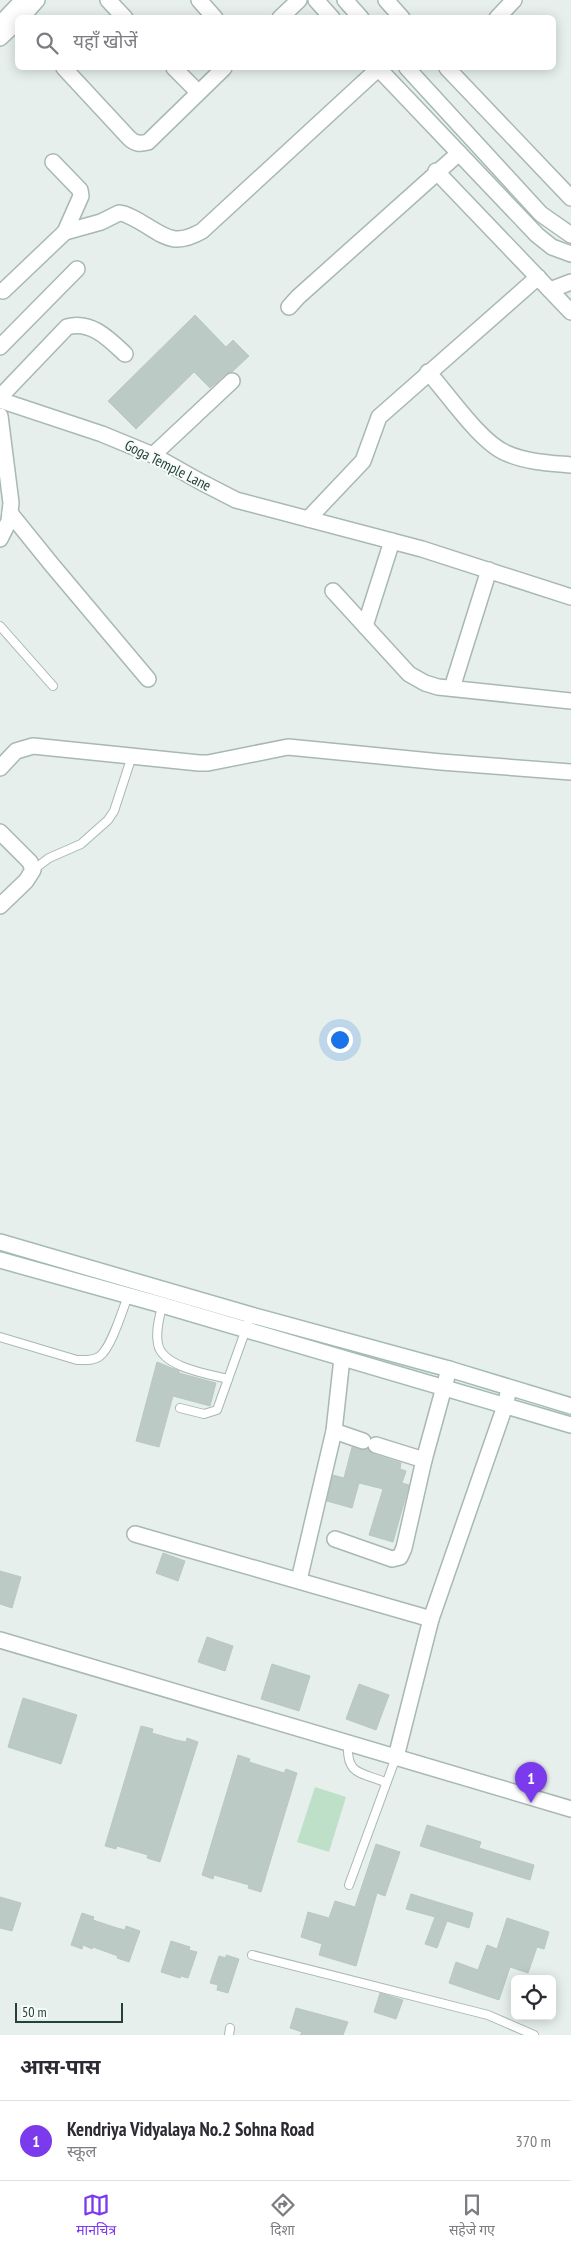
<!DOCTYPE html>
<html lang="hi">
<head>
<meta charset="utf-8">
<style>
  body { margin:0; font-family:"PT Sans Narrow","Noto Sans Devanagari",sans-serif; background:#f7f7f7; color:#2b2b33 }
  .controls { position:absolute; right:15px; bottom:15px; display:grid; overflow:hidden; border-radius:8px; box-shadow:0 2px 12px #0003 }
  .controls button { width:45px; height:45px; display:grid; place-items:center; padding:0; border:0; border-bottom:1px solid #e1e1e2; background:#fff; color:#2b2b33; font:25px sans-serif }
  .scale { position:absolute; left:15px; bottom:12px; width:108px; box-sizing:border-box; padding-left:5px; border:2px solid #24423a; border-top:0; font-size:14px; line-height:18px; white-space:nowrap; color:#24423a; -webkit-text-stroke:4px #f7fbf9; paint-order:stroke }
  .you { position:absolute; left:339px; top:1039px; width:18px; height:18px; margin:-12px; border:4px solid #fff; border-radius:50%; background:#1a73e8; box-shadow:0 0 0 8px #1a73e833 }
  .badge { display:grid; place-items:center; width:32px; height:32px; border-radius:50%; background:#7c3aed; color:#fff; font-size:16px; font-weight:700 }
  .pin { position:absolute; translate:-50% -41px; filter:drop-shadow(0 1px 2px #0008) }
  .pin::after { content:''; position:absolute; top:26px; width:18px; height:15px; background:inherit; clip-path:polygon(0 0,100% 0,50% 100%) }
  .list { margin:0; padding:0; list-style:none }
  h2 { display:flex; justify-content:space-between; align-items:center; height:65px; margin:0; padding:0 20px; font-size:21px }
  h2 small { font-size:16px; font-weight:400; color:#7c7c81 }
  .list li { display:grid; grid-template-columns:32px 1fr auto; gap:15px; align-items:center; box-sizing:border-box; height:80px; padding:0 20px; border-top:1px solid #e1e1e2 }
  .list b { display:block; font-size:19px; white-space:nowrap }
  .list p { margin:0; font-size:16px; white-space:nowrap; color:#7c7c81 }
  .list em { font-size:16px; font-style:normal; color:#7c7c81 }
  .icon { flex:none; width:28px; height:28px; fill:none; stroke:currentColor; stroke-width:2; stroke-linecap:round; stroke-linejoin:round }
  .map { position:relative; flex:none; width:571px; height:2035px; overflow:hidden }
  .search { position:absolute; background:#fff; box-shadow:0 2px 12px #0003; left:15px; right:15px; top:15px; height:55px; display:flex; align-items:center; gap:12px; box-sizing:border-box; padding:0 18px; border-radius:8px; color:#7c7c81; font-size:19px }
  .sheet { height:145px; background:#fff }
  nav { display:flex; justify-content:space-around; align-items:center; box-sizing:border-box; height:70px; border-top:1px solid #e1e1e2; background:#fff; font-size:14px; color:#7c7c81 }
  nav a { display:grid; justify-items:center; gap:2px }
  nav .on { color:#7c3aed }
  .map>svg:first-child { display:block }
</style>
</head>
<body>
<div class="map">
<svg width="571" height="2035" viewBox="0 0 571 2035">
  <rect width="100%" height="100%" fill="#e6efeb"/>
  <polygon fill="#bfe0c8" points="315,1787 346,1797 329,1852 297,1842"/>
  <g fill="#bbcac4" stroke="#b8c9c2">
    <polygon points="195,315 226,347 233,340 249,356 232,372 226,374 210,388 194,372 136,429 108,401"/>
    <polygon points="157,1362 179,1371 179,1373 216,1383 210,1406 173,1396 159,1447 136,1441"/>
    <polygon points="352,1447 360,1450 368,1449 373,1454 401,1463 400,1469 406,1471 402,1483 409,1485 393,1542 369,1535 383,1489 359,1483 352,1508 327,1501 333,1475 344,1478"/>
    <polygon points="163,1553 185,1561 178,1581 156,1573"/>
    <polygon points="0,1571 21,1577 12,1608 0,1604"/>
    <polygon points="207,1637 233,1646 225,1671 198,1662"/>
    <polygon points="272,1664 310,1676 299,1711 261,1699"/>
    <polygon points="359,1684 389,1695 376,1730 346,1719"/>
    <polygon points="23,1698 77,1715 61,1764 8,1747"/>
    <polygon points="141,1726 153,1729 152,1733 176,1740 186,1742 187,1738 198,1742 160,1862 147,1858 148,1855 117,1846 116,1849 105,1846"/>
    <polygon points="238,1755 250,1759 249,1762 284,1773 286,1769 297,1773 261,1892 248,1888 249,1885 214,1875 213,1879 202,1875"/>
    <polygon points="427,1825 481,1842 479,1848 534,1865 530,1880 420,1846"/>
    <polygon points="376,1844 400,1852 385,1896 377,1893 356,1966 319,1955 322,1944 301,1937 308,1912 329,1918 335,1901 355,1907"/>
    <polygon points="411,1894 473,1913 469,1928 447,1921 437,1948 425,1944 435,1917 406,1909"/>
    <polygon points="0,1897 21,1903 12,1931 0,1928"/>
    <polygon points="82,1913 94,1917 93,1920 117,1928 125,1930 126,1926 140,1931 129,1962 117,1958 118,1956 93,1947 92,1949 83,1945 82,1949 71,1945"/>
    <polygon points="507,1918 549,1932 544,1949 537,1947 528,1973 510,1967 499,2000 449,1983 456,1962 478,1970 487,1945 497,1949"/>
    <polygon points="171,1941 190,1947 189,1950 197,1952 188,1978 181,1976 180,1978 161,1972"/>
    <polygon points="226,1955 239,1959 228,1993 217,1990 218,1985 210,1983 219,1956 226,1958"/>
    <polygon points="380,1993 403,2000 396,2019 374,2012"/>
    <polygon points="296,2008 348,2022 343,2035 300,2035 302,2032 290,2028"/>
  </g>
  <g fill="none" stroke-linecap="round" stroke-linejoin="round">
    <g stroke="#a8b8b2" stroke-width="10">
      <g id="lane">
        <polyline points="0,626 53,686"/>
        <polyline points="33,870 49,858 81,844 108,820 114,811 132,756"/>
        <path d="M162,1305C160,1317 155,1331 158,1344C162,1367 208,1374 228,1379"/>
        <path d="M0,1337L77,1360C84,1360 94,1361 100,1356C112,1346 122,1311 128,1296"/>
        <polyline points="180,1408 204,1414 217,1410 251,1315"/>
        <path d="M348,1743C346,1775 360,1772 385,1782"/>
        <polyline points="349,1885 396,1757"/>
        <polyline points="252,1955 488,2015 534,2035"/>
        <polyline points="229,2035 230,2028"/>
      </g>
    </g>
    <g stroke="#a8b8b2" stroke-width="18">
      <g id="street">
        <polyline points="108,0 125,18"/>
        <polyline points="199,0 215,18"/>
        <polyline points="316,0 332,18"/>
        <polyline points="345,0 361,18"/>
        <polyline points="386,0 402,18"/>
        <polyline points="21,18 37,0"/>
        <polyline points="280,18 299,0"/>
        <polyline points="497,18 514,0"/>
        <polyline points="0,24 23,0"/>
        <polyline points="0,38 18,21"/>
        <path d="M64,68L129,138C135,144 140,144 148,142L224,68"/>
        <polyline points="174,68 198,92"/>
        <polyline points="378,68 537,235 552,247 571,254"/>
        <polyline points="407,68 541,214 571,235"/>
        <polyline points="447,68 571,198"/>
        <polyline points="53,162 80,190 81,196 65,232"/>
        <polyline points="436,171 571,312"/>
        <polyline points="550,290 571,282"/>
        <path d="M3,291L65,232L101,222L119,213C125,213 131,217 137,220C164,235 172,248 202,231L379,68"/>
        <polyline points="289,307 298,297 459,153"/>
        <polyline points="0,347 77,269"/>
        <path d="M428,372C448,394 480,442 506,453C526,462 549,463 571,465"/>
        <path d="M0,397L67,327C91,320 109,339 125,354"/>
        <polyline points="0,400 102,434 153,455 201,482 236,500 422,549 571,597"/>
        <polyline points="0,416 11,503 9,521 0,539"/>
        <polyline points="153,455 232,381"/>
        <polyline points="10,513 52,565 148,679"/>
        <polyline points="308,519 363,461 379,417 538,277"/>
        <polyline points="333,591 409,674 425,683 438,687 571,701"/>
        <polyline points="365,626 392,541"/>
        <polyline points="452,688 489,570"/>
        <polyline points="0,768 16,751 33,746 199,763 208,763 288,747 441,762 571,772"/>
        <polyline points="0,832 30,862 33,870 26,881 0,906"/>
        <polyline points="334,1431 363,1441"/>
        <polyline points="376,1445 424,1460"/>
        <polyline points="135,1534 431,1619"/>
        <polyline points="335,1539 392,1559 400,1557 404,1548 424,1460 449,1369"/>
        <polyline points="299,1580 334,1431 342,1358"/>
        <polyline points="0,1640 571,1809"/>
        <polyline points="396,1757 431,1619 505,1406 509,1389"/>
      </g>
    </g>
    <g stroke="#a4bbb3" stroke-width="18">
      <g id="secondary">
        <polyline points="0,1242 251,1315 449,1369 571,1406"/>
        <polyline points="0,1260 162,1305 571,1425"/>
      </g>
    </g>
    <use href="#lane" stroke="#fff" stroke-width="8"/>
    <use href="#street" stroke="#fff" stroke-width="15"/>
    <use href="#secondary" stroke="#fff" stroke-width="15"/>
  </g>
  <g text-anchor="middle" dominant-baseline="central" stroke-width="4" stroke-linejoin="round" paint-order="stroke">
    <g font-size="15" fill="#24423a" stroke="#f7fbf9">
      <text transform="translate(168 465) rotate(27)">Goga Temple Lane</text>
    </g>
  </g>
</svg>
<div class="controls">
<button><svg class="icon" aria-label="locate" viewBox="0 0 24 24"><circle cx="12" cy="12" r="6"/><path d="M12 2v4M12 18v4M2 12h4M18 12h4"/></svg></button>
</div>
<div class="scale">50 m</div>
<div class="you"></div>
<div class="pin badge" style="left:531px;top:1803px">1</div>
<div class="search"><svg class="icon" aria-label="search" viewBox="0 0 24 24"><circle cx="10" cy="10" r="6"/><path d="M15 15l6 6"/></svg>यहाँ खोजें</div>
</div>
<section class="sheet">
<h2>आस-पास<small></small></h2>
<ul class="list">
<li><span class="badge">1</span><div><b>Kendriya Vidyalaya No.2 Sohna Road</b><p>स्कूल</p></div><em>370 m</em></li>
</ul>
</section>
<nav>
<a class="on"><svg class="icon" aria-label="map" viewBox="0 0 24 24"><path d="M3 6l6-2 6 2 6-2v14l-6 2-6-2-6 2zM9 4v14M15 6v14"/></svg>मानचित्र</a>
<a><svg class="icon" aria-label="directions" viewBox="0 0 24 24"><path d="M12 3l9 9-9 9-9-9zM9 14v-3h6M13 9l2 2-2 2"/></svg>दिशा</a>
<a><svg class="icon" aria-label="saved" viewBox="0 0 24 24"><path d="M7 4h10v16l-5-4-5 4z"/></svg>सहेजे गए</a>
</nav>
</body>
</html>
